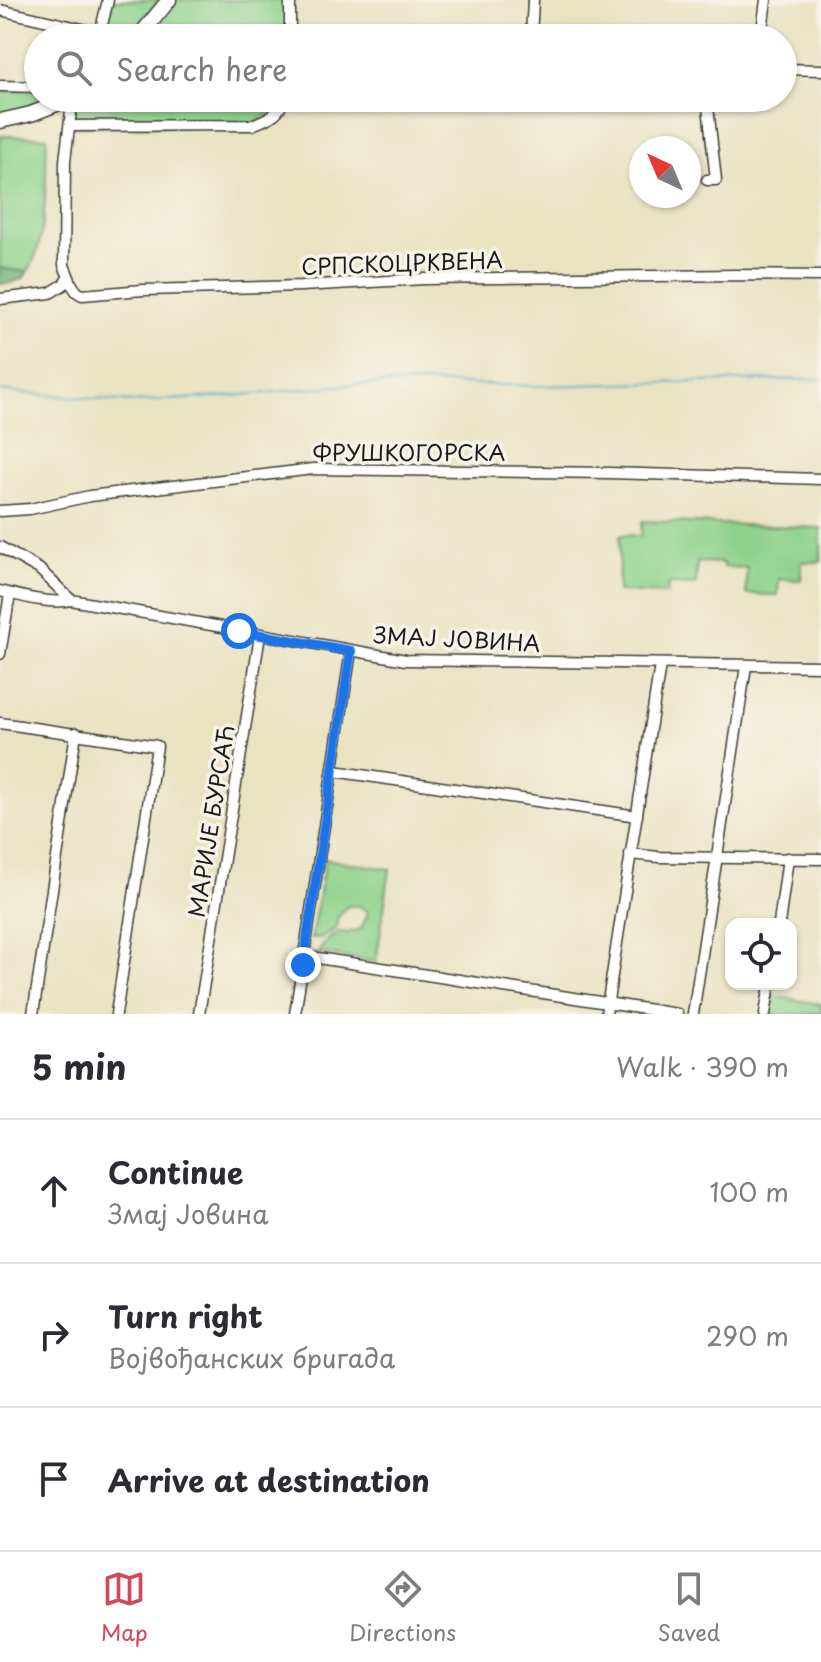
<!DOCTYPE html>
<html lang="en">
<head>
<meta charset="utf-8">
<style>
  body { margin:0; font-family:"Playpen Sans",sans-serif; background:#f2f2f3; color:#2b2b33 }
  .controls { position:absolute; right:24px; bottom:24px; display:grid; overflow:hidden; border-radius:16px; box-shadow:0 2px 6px #0004 }
  .controls button { width:72px; height:72px; display:grid; place-items:center; padding:0; border:0; border-bottom:2px solid #e1e1e2; background:#fff; color:#2b2b33; font:40px sans-serif }
  .compass { position:absolute; left:629px; top:136px; width:72px; height:72px; border-radius:50%; background:#fff; box-shadow:0 2px 6px #0004; rotate:316deg }
  .stop { position:absolute; width:24px; height:24px; margin:-18px; border:6px solid #1a73e8; border-radius:50%; background:#fff }
  .stop.end { background:#1a73e8; border-color:#fff; box-shadow:0 2px 8px #0008 }
  .list { margin:0; padding:0; list-style:none }
  h2 { display:flex; justify-content:space-between; align-items:center; height:104px; margin:0; padding:0 32px; font-size:34px }
  h2 small { font-size:26px; font-weight:400; color:#7c7c81 }
  .list li { display:grid; grid-template-columns:52px 1fr auto; gap:24px; align-items:center; box-sizing:border-box; height:144px; padding:0 32px; border-top:2px solid #e1e1e2 }
  .list b { display:block; font-size:30px; white-space:nowrap }
  .list p { margin:0; font-size:26px; white-space:nowrap; color:#7c7c81 }
  .list em { font-size:26px; font-style:normal; color:#7c7c81 }
  .icon { flex:none; width:44px; height:44px; fill:none; stroke:currentColor; stroke-width:2; stroke-linecap:round; stroke-linejoin:round }
  .map { position:relative; flex:none; width:821px; height:1014px; overflow:hidden }
  .search { position:absolute; background:#fff; box-shadow:0 2px 6px #0004; left:24px; right:24px; top:24px; height:88px; display:flex; align-items:center; gap:20px; box-sizing:border-box; padding:0 28px; border-radius:44px; color:#7c7c81; font-size:30px }
  .sheet { height:536px; background:#fff }
  nav { display:flex; justify-content:space-around; align-items:center; box-sizing:border-box; height:112px; border-top:2px solid #e1e1e2; background:#fff; font-size:22px; color:#7c7c81 }
  nav a { display:grid; justify-items:center; gap:4px }
  nav .on { color:#d1495b }
  .map>svg:first-child { display:block }
</style>
</head>
<body>
<div class="map">
<svg width="821" height="1014" viewBox="0 0 821 1014">
  <rect width="100%" height="100%" fill="#f7f3e8"/>
  <filter id="ink" filterUnits="userSpaceOnUse"><feTurbulence type="fractalNoise" baseFrequency=".0125" numOctaves="2"/><feDisplacementMap in="SourceGraphic" scale="16" xChannelSelector="R" yChannelSelector="G"/><feConvolveMatrix kernelMatrix="1 2 1 2 8 2 1 2 1" color-interpolation-filters="sRGB"/></filter>
  <filter id="wash" filterUnits="userSpaceOnUse"><feTurbulence type="fractalNoise" baseFrequency=".006" numOctaves="4" result="noise"/><feDisplacementMap in="SourceGraphic" scale="32" xChannelSelector="R" yChannelSelector="G"/><feGaussianBlur stdDeviation="1.8" result="paint"/><feColorMatrix in="noise" values="0 0 0 0 0 0 0 0 0 0 0 0 0 0 0 0 0 1.4 0 .05"/><feComposite in="paint" operator="in"/></filter>
  <g filter="url(#wash)">
    <rect width="100%" height="100%" fill="#e9e3c2"/>
    <g fill="#8dd28b" stroke="#547754" stroke-width="2">
      <polygon points="113,0 159,0 128,38 106,30"/>
      <polygon points="175,0 290,0 290,38 143,38"/>
      <polygon points="0,91 38,91 38,98 59,99 0,116"/>
      <polygon points="72,98 284,98 283,104 252,125 70,126"/>
      <path d="M0,136L47,137C45,174 49,243 27,272L0,268Z"/>
      <polygon points="642,521 821,528 821,562 802,562 801,580 779,579 778,595 746,594 747,568 723,567 723,563 697,562 696,585 668,584 667,594 618,592 620,535 641,536"/>
      <path d="M325,859L390,869L376,962L318,953L325,942L338,932L348,933L361,929L367,916V911C361,905 355,905 346,907L337,919L336,928L323,937L311,939Z"/>
      <polygon points="772,996 821,1004 821,1014 769,1014"/>
    </g>
    <polygon fill="#72b477" stroke="#47684a" stroke-width="2" points="0,268 27,272 24,278 11,283 0,284"/>
    <g fill="none" stroke-linecap="round" stroke-linejoin="round">
      <polyline stroke="#4fafce" stroke-width="2" points="0,391 132,402 221,397 346,385 426,383 539,386 821,379"/>
    </g>
  </g>
  <g filter="url(#ink)">
    <g fill="none" stroke-linecap="round" stroke-linejoin="round">
      <g stroke="#3b3a35" stroke-width="13">
        <g id="minor">
          <polyline points="0,10 100,33 115,38"/>
          <polyline points="100,33 108,0"/>
          <polyline points="290,38 290,0"/>
          <polyline points="531,38 533,0"/>
          <polyline points="761,38 766,0"/>
          <polyline points="783,69 821,70"/>
          <polyline points="0,86 38,87"/>
          <polyline points="66,98 71,111 65,161 64,265 72,285 77,292 82,295 143,290 301,286 424,279 735,275 821,276"/>
          <path d="M70,126L252,125C267,119 280,115 284,98"/>
          <polyline points="707,180 716,180 707,98"/>
          <polyline points="0,299 50,293 63,285 68,278"/>
          <polyline points="0,511 30,509 90,496 313,469 608,473 821,479"/>
          <polyline points="0,547 39,569 71,600"/>
          <path d="M0,591C20,596 52,605 71,600L406,660L821,666"/>
          <polyline points="0,654 10,594"/>
          <polyline points="0,723 157,746 116,1014"/>
          <polyline points="334,771 637,816"/>
          <polyline points="630,854 659,857 821,859"/>
          <polyline points="779,924 788,858"/>
          <polyline points="305,956 677,1014"/>
          <polyline points="33,1014 76,733"/>
          <polyline points="199,1014 260,635"/>
          <polyline points="295,1014 351,651"/>
          <polyline points="606,1014 660,665"/>
          <polyline points="693,1014 746,666"/>
          <polyline points="765,1014 770,984"/>
        </g>
      </g>
      <g stroke="#3b3a35" stroke-width="17">
        <g id="major">
          <polyline points="138,38 169,0"/>
          <polyline points="0,121 31,114 72,98"/>
        </g>
      </g>
      <use href="#minor" stroke="#fff" stroke-width="10"/>
      <use href="#major" stroke="#fff" stroke-width="14"/>
    </g>
  </g>
  <g fill="none" stroke-linecap="round" stroke-linejoin="round" filter="url(#ink)">
    <polyline stroke="#1a73e8" stroke-width="10" points="239,631 351,651 303,965"/>
  </g>
  <g text-anchor="middle" dominant-baseline="central" stroke-width="7" stroke-linejoin="round" paint-order="stroke">
    <g font-size="22" fill="#1c1c1c" stroke="#f7f3e8">
      <text transform="translate(402 262) rotate(-2)">СРПСКОЦРКВЕНА</text>
      <text x="409" y="451">ФРУШКОГОРСКА</text>
      <text transform="translate(457 638) rotate(3)">ЗМАЈ ЈОВИНА</text>
      <text transform="translate(210 821) rotate(-81)">МАРИЈЕ БУРСАЋ</text>
    </g>
  </g>
</svg>
<div class="controls">
<button><svg class="icon" aria-label="locate" viewBox="0 0 24 24"><circle cx="12" cy="12" r="6"/><path d="M12 2v4M12 18v4M2 12h4M18 12h4"/></svg></button>
</div>
<svg class="compass" viewBox="-18 -18 36 36"><path d="M0-13l5 13h-10z" fill="#e53935"/><path d="M0 13l5-13h-10z" fill="#7c7c81"/></svg>
<div class="stop" style="left:239px;top:631px"></div>
<div class="stop end" style="left:303px;top:965px"></div>
<div class="search"><svg class="icon" aria-label="search" viewBox="0 0 24 24"><circle cx="10" cy="10" r="6"/><path d="M15 15l6 6"/></svg>Search here</div>
</div>
<section class="sheet">
<h2>5 min<small>Walk · 390 m</small></h2>
<ul class="list">
<li><svg class="icon" aria-label="ahead" viewBox="0 0 24 24"><path d="M12 20V5M6 11l6-6 6 6"/></svg><div><b>Continue</b><p>Змај Јовина</p></div><em>100 m</em></li>
<li><svg class="icon" aria-label="right" viewBox="0 0 24 24"><path d="M7 20v-9h11M14 6l5 5-5 5"/></svg><div><b>Turn right</b><p>Војвођанских бригада</p></div><em>290 m</em></li>
<li><svg class="icon" aria-label="arrive" viewBox="0 0 24 24"><path d="M6 21V4h12l-3 4 3 4H6"/></svg><div><b>Arrive at destination</b></div></li>
</ul>
</section>
<nav>
<a class="on"><svg class="icon" aria-label="map" viewBox="0 0 24 24"><path d="M3 6l6-2 6 2 6-2v14l-6 2-6-2-6 2zM9 4v14M15 6v14"/></svg>Map</a>
<a><svg class="icon" aria-label="directions" viewBox="0 0 24 24"><path d="M12 3l9 9-9 9-9-9zM9 14v-3h6M13 9l2 2-2 2"/></svg>Directions</a>
<a><svg class="icon" aria-label="saved" viewBox="0 0 24 24"><path d="M7 4h10v16l-5-4-5 4z"/></svg>Saved</a>
</nav>
</body>
</html>
